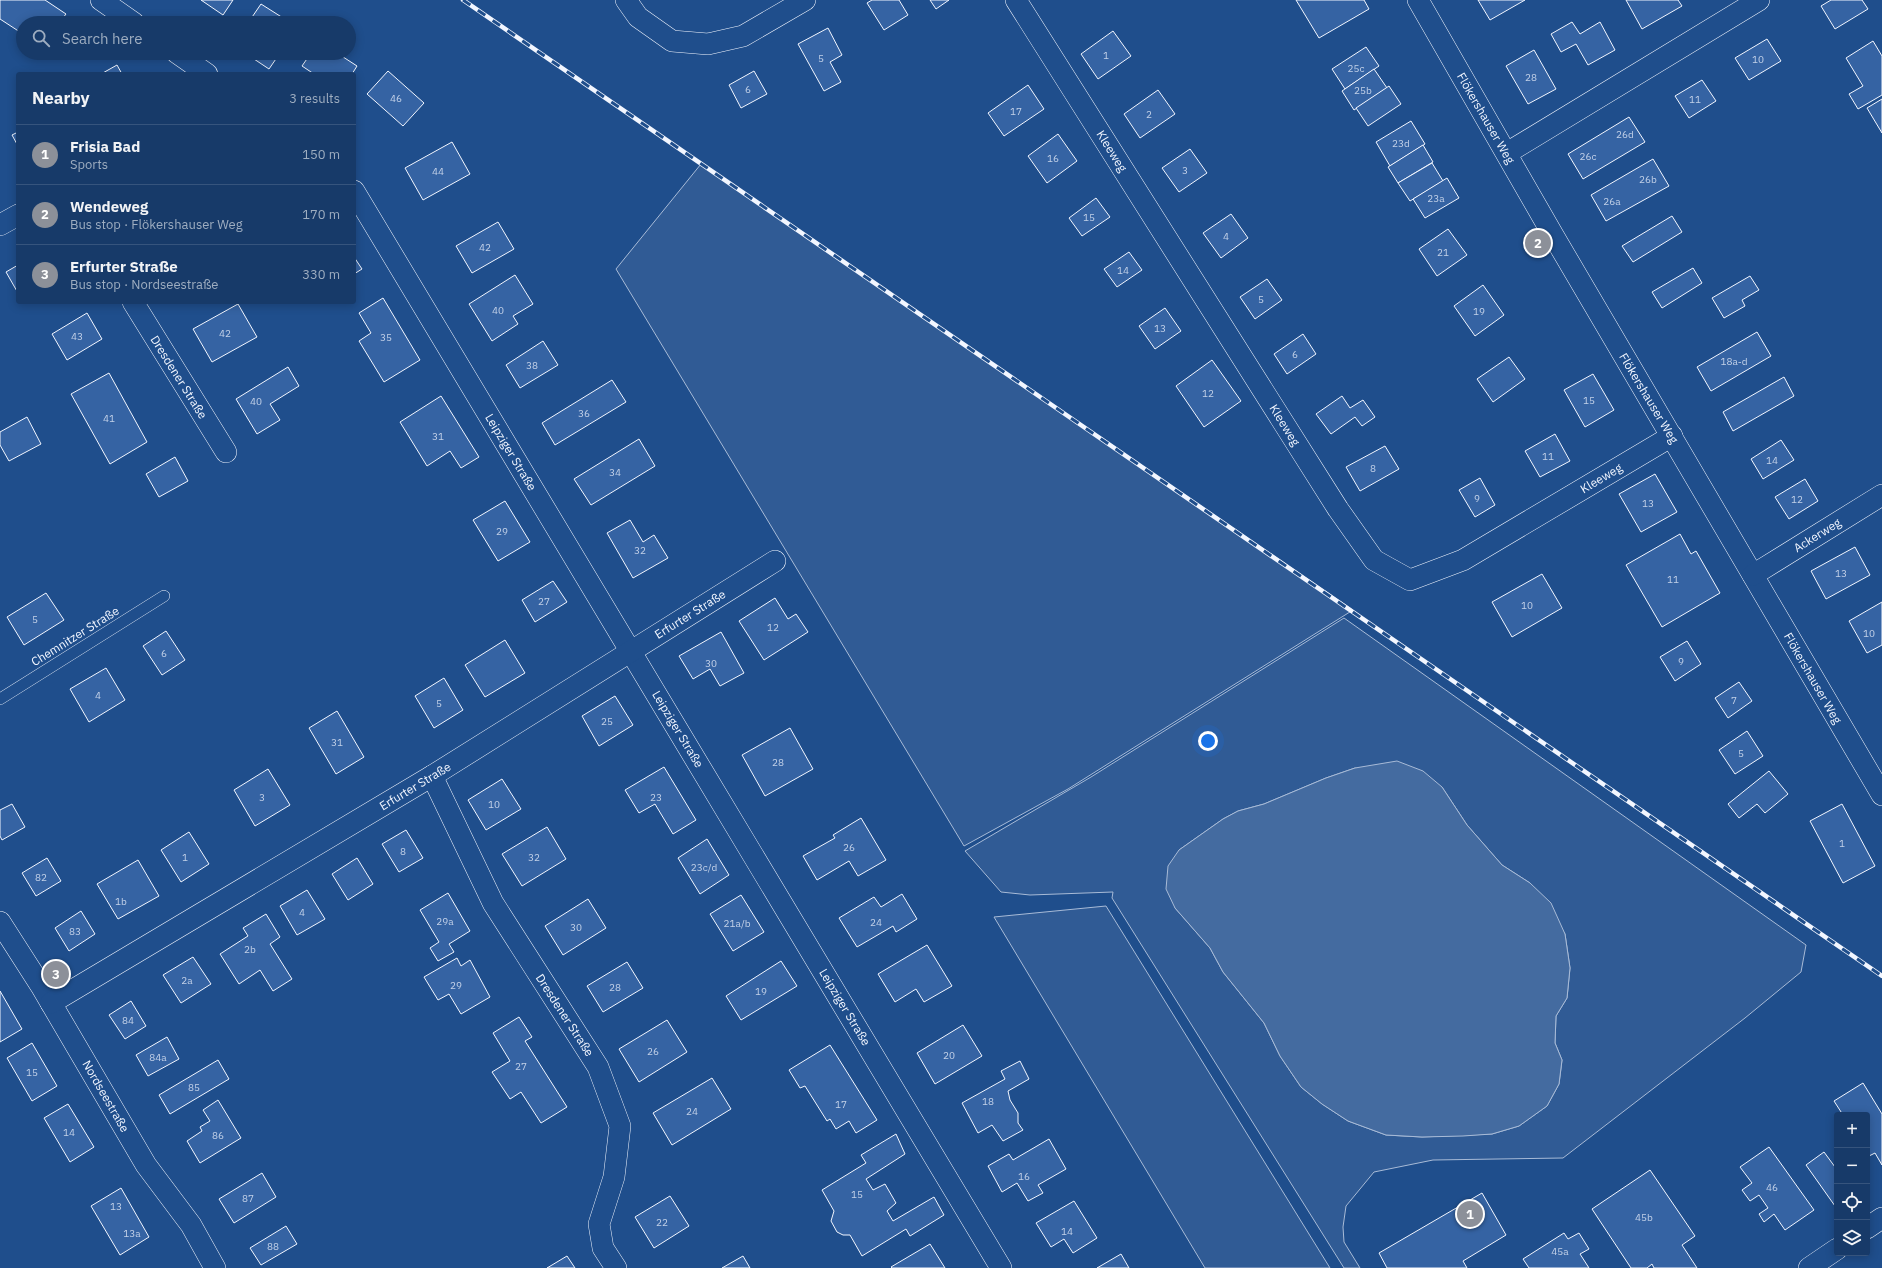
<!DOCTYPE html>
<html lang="en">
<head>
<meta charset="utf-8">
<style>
  body { margin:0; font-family:"IBM Plex Sans",sans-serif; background:#20416f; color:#f1f3f6 }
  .controls { position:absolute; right:12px; bottom:12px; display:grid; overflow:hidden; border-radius:4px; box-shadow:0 2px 10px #0003 }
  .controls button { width:36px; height:36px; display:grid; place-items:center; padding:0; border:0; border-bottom:1px solid #36547d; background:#173a69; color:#f1f3f6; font:20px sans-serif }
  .you { position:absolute; left:1208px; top:741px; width:14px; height:14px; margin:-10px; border:3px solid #fff; border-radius:50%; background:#1a73e8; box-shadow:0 0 0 6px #1a73e833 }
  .badge { display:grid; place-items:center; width:26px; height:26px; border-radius:50%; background:#8c9099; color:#fff; font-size:13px; font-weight:700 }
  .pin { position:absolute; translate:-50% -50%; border:2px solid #fff; box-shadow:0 1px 4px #0006 }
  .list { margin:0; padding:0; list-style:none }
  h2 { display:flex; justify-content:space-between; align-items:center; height:52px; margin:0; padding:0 16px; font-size:17px }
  h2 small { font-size:13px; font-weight:400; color:#9eadc0 }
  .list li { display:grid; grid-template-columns:26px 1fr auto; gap:12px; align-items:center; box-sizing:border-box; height:60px; padding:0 16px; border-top:1px solid #36547d }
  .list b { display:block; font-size:15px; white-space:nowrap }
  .list p { margin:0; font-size:13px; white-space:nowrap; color:#9eadc0 }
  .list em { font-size:13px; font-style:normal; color:#9eadc0 }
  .icon { flex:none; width:22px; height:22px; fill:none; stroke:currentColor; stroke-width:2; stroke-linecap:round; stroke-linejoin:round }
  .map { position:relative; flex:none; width:1882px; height:1268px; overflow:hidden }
  .search { position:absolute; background:#173a69; box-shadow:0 2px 10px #0003; left:16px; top:16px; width:340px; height:44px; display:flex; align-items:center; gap:10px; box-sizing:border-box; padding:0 14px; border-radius:22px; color:#9eadc0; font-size:15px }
  .panel { position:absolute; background:#173a69; box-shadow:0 2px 10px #0003; left:16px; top:72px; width:340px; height:232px; border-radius:4px }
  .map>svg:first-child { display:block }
</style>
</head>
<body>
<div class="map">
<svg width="1882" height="1268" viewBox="0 0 1882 1268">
  <rect width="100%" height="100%" fill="#1f4e8c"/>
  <g fill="#305b95" stroke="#a8bbd7" fill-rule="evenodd">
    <polygon points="701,164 1353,610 1068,789 964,846 616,269"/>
    <path d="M1344,618L1806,945L1801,972L1745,1018L1563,1158L1433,1160L1374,1172L1346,1206L1343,1227L1344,1242L1360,1268H1344L1112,898L1113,892L1030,895L1001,892L965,851L1091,777ZM1355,768L1442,787L1467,825L1502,865L1530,883L1565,934L1570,968L1567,998L1556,1016L1555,1043L1562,1060L1559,1084L1547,1106L1519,1126L1492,1134L1422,1137L1386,1135L1348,1121L1322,1104L1301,1087L1280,1056L1264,1023L1223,972L1210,948L1175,908L1179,850L1223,819L1238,811L1264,804L1326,778Z"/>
    <polygon points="1106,906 1330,1268 1205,1268 994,917"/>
  </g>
  <polygon fill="#446ba0" stroke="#a8bbd7" points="1397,761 1423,771 1442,787 1467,825 1502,865 1530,883 1551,903 1565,934 1570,968 1567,998 1556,1016 1555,1043 1562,1060 1559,1084 1547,1106 1519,1126 1492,1134 1463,1136 1422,1137 1386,1135 1348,1121 1322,1104 1301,1087 1280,1056 1264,1023 1223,972 1210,948 1175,908 1166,889 1168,866 1179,850 1223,819 1238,811 1264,804 1326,778 1355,768"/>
  <g fill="#3563a3" stroke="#f2f6ff">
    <polygon points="0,0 45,0 66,14 59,23 23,23 23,34 0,19"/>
    <polygon points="201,0 233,0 223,15"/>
    <polygon points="872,0 899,0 908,15 884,30 867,3"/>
    <polygon points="930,0 949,0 936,9"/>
    <polygon points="1296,0 1364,0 1369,9 1319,38"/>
    <polygon points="1478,0 1525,0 1490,20"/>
    <polygon points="1626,0 1678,0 1682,6 1642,29"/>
    <polygon points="1831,0 1862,0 1868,9 1835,29 1821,6"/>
    <polygon points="261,4 291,23 248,23"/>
    <polygon points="1572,22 1580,34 1600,22 1615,50 1588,65 1576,44 1561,52 1551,34"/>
    <polygon points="828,28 842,55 830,62 841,82 824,91 798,44"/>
    <polygon points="1113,31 1131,56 1098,79 1081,54"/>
    <polygon points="1767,39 1781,61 1749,80 1735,58"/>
    <polygon points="1873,41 1882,56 1882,95 1858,109 1849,94 1863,86 1846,58"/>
    <polygon points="1366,47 1379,66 1345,89 1332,69"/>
    <polygon points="1534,50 1556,89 1528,104 1506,66"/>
    <polygon points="245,53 280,53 269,69"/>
    <polygon points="311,53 337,53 357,66 352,74 314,74 302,66"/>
    <polygon points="117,65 122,74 101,74"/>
    <polygon points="1374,69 1387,88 1354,110 1342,91"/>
    <polygon points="388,71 424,103 403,126 367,94"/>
    <polygon points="754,71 767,94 741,108 729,85"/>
    <polygon points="1702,80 1716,101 1689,118 1675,96"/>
    <polygon points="1028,85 1044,109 1004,136 988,113"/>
    <polygon points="1389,86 1401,104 1368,126 1356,108"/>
    <polygon points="1158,90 1175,114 1140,138 1124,114"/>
    <polygon points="1882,99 1882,133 1867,108"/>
    <polygon points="1629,117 1645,142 1583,179 1568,154"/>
    <polygon points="1411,121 1425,144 1390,166 1376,142"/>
    <polygon points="18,132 18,146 12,135"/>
    <polygon points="1058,134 1077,161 1047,183 1028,156"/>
    <polygon points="452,142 470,174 423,200 405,168"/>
    <polygon points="1423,145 1433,162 1398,183 1388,167"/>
    <polygon points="1190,149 1207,173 1179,192 1162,168"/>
    <polygon points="1653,159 1669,186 1606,221 1591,195"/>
    <polygon points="1432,163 1443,181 1410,201 1398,183"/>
    <polygon points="1447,178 1459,198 1425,218 1413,199"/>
    <polygon points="1096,198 1110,217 1082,236 1069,218"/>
    <polygon points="1231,214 1248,238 1221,258 1203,233"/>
    <polygon points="1672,216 1682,232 1633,262 1622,246"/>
    <polygon points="498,222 514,249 472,273 456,246"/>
    <polygon points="1448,229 1467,255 1437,276 1419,249"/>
    <polygon points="1129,252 1142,270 1117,287 1104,269"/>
    <polygon points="354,257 362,269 354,274"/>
    <polygon points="18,265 18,293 6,272"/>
    <polygon points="1693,268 1702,283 1662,308 1652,292"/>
    <polygon points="515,275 533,304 513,316 518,324 492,341 469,304"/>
    <polygon points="1750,276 1759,290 1742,300 1745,306 1724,318 1712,298"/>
    <polygon points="1267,279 1282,300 1255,319 1240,297"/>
    <polygon points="1483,285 1504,315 1475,336 1454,306"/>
    <polygon points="383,298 420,360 384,382 359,341 371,333 359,313"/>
    <polygon points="238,304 257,337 212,362 193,329"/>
    <polygon points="1165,308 1181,331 1155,349 1139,326"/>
    <polygon points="87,313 102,339 67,360 52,334"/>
    <polygon points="1757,332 1771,356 1711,391 1697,367"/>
    <polygon points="1303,334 1316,354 1287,374 1274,354"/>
    <polygon points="543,341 558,365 520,388 506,365"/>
    <polygon points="1509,357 1525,379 1493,402 1477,379"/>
    <polygon points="1212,360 1241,401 1204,427 1176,386"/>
    <polygon points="288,367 299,386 270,404 280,420 257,434 236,399"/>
    <polygon points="109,373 147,442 110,464 71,394"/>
    <polygon points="1593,374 1614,410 1585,427 1564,390"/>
    <polygon points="1784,377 1794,396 1733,431 1723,412"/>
    <polygon points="612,380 626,402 555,445 542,423"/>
    <polygon points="441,396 479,457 461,468 450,451 427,466 400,422"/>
    <polygon points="1342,396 1350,408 1363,400 1375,417 1362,426 1355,417 1331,434 1316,414"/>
    <polygon points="27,417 41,444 9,461 0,445 0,432"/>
    <polygon points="1555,434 1570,461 1540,477 1525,451"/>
    <polygon points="639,439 655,466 591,505 574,479"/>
    <polygon points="1781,440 1794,460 1763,479 1751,459"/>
    <polygon points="1385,446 1399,469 1360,491 1346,467"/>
    <polygon points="175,457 188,481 159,497 146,474"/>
    <polygon points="1655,474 1677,512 1641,532 1619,494"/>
    <polygon points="1480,478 1495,505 1475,517 1459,490"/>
    <polygon points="1805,479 1818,501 1789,519 1775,497"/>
    <polygon points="505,501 530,542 498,561 473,520"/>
    <polygon points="630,520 643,542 654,535 668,558 633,578 607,533"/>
    <polygon points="1680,534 1691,554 1696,551 1720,593 1662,627 1626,565"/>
    <polygon points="1855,547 1870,575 1826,599 1811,571"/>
    <polygon points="1542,574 1562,608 1512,637 1492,602"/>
    <polygon points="553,581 567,602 535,622 522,600"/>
    <polygon points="46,593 64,620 24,645 7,617"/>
    <polygon points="775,598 788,619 796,614 808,632 764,660 739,621"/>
    <polygon points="1882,602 1882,645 1867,653 1849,621"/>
    <polygon points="166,631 185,660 162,675 143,646"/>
    <polygon points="721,632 744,673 720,686 710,669 693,679 679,656"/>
    <polygon points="505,640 525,673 485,697 465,665"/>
    <polygon points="1687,641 1701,664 1675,681 1660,657"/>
    <polygon points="106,668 125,700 89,722 70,689"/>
    <polygon points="444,678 463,710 434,728 415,696"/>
    <polygon points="1739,682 1752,701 1728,718 1715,698"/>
    <polygon points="615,696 633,725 599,746 582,716"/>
    <polygon points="337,711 364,757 336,774 309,728"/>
    <polygon points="790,728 813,769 765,796 742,755"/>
    <polygon points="1747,731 1763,756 1735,774 1719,750"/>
    <polygon points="664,767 696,820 673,834 655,804 639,813 625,790"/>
    <polygon points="268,769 290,805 255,826 234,790"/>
    <polygon points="1769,771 1788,794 1765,813 1757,804 1739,818 1728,804"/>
    <polygon points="502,779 521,809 486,830 468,800"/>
    <polygon points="12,804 25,827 2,840 0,836 0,810"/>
    <polygon points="1842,804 1875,866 1843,883 1810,821"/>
    <polygon points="861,818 886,860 858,876 849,861 817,880 803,856 835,838 833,835"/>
    <polygon points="547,827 566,859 522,886 502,854"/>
    <polygon points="406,830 423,858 399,872 382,844"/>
    <polygon points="189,832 209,864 181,882 161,850"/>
    <polygon points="707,839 729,875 700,894 678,858"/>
    <polygon points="47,858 61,881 36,896 22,873"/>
    <polygon points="357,858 373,884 348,900 332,874"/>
    <polygon points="138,860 159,896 118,919 97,884"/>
    <polygon points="307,890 325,919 297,935 280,906"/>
    <polygon points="448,893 470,931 449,944 454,952 438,961 430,948 439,942 420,910"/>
    <polygon points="902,894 917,919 896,932 893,926 857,947 839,918 874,897 881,907"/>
    <polygon points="741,895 764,932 733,951 710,914"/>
    <polygon points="588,899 606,928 563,955 545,926"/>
    <polygon points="81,911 95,934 69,951 55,928"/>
    <polygon points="266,914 280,937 270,944 292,979 273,991 260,970 239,984 220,954 248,936 243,928"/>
    <polygon points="927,945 952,986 924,1002 916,989 895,1002 878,974"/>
    <polygon points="193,957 211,984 181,1003 163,975"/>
    <polygon points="457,958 461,966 470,960 490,997 461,1014 449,994 438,1000 424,977"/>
    <polygon points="781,961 797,986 741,1020 726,996"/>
    <polygon points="627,962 643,988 603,1012 587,986"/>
    <polygon points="0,991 22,1029 0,1042"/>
    <polygon points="131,1001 146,1026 125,1039 109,1015"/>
    <polygon points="519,1017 532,1037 525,1041 567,1107 541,1123 521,1092 510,1099 492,1072 510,1061 493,1033"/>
    <polygon points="667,1020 687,1052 639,1082 619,1049"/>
    <polygon points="963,1025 982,1056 935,1084 917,1053"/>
    <polygon points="167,1037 179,1059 148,1076 136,1055"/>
    <polygon points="32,1043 57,1086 32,1101 7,1058"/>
    <polygon points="830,1045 877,1120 856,1133 849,1121 836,1129 830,1119 827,1121 805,1086 800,1088 789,1070"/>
    <polygon points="218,1060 229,1079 170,1114 159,1095"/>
    <polygon points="1020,1061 1029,1079 1008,1091 1010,1100 1018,1113 1018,1123 1023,1130 1003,1141 992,1125 978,1133 962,1103 1005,1079 1001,1071"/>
    <polygon points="712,1078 731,1109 672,1145 653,1113"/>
    <polygon points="1863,1083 1882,1114 1882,1165 1875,1153 1869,1156 1867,1153 1867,1115 1843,1115 1834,1101"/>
    <polygon points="218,1100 241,1138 200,1163 187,1141 202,1131 200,1127 210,1121 203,1110"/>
    <polygon points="68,1104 94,1147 70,1162 44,1118"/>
    <polygon points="896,1134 905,1154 866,1179 873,1190 885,1184 896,1203 887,1211 893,1221 934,1197 944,1215 910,1236 906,1229 862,1256 850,1235 843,1235 837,1232 831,1221 834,1211 822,1190 866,1163 861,1155"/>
    <polygon points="1049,1139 1066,1169 1038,1185 1043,1193 1028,1201 1017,1183 1002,1192 988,1166 1009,1154 1013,1160"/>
    <polygon points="1769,1147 1814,1210 1785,1230 1774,1214 1764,1222 1759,1214 1768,1208 1759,1195 1750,1201 1742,1190 1752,1183 1740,1167"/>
    <polygon points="1824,1152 1835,1167 1837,1165 1837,1204 1835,1206 1806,1165"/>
    <polygon points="1650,1170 1695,1236 1682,1245 1697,1268 1654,1268 1652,1264 1647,1268 1631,1268 1592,1209"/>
    <polygon points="262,1173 276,1197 234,1223 219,1199"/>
    <polygon points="121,1188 149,1237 120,1255 91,1206"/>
    <polygon points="1482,1193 1506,1235 1463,1261 1467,1268 1387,1268 1379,1253"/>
    <polygon points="670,1196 689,1226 654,1248 635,1217"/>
    <polygon points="1074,1201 1097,1238 1073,1253 1064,1239 1051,1247 1036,1223"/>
    <polygon points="286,1226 297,1244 261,1265 250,1248"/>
    <polygon points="1564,1233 1568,1239 1579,1233 1589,1249 1580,1254 1589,1268 1529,1268 1523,1259"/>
    <polygon points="930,1244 945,1268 892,1268 891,1267"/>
    <polygon points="1121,1254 1129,1268 1097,1268"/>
    <polygon points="567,1256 575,1268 547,1268"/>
    <polygon points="743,1256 750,1268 722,1268"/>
  </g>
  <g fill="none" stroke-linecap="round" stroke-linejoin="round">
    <g stroke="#f2f6ff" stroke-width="12">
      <polyline id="lane" points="0,699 164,596"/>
    </g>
    <g stroke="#f2f6ff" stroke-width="22">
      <g id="street">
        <polyline points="101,0 134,23"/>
        <polyline points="626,0 638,17 672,41 708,44 743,36 805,0"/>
        <polyline points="1016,0 1338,509 1374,560 1410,580 1463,560 1672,436"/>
        <polyline points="1418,0 1553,235 1882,795"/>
        <polyline points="177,53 207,74"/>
        <polyline points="1507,153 1759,0"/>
        <polyline points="354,191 1001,1268"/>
        <polyline points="0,225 18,215"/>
        <polyline points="133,302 226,452"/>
        <polyline points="1753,575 1882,495"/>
        <polyline points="432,776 493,903 598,1067 620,1126 614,1177 599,1224 603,1248 616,1268"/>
        <polyline points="0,922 41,986 146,1165 191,1225 215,1268"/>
        <polyline points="51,1003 432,776 775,561"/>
        <polyline points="1867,1228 1882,1218"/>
        <polyline points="1809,1268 1837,1249"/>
      </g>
    </g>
    <use href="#lane" stroke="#1f4e8c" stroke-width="11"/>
    <use href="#street" stroke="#1f4e8c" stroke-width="21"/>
    <g stroke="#f2f6ff" stroke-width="4.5">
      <polyline id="rail" points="463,0 1882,976"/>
    </g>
    <use href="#rail" stroke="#1f4e8c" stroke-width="3" stroke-dasharray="9" stroke-linecap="butt"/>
  </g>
  <g text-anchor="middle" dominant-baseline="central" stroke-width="3" stroke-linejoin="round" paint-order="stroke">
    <g font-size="10" fill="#c3d1e8">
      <text x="1106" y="55">1</text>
      <text x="821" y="58">5</text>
      <text x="1758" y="59">10</text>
      <text x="1356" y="68">25c</text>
      <text x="1531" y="77">28</text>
      <text x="748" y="89">6</text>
      <text x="1363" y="90">25b</text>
      <text x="396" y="98">46</text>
      <text x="1695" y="99">11</text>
      <text x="1016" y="111">17</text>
      <text x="1149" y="114">2</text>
      <text x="1625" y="134">26d</text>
      <text x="1401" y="143">23d</text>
      <text x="1588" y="156">26c</text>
      <text x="1053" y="158">16</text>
      <text x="1185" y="170">3</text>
      <text x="438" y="171">44</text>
      <text x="1648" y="179">26b</text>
      <text x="1436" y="198">23a</text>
      <text x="1612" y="201">26a</text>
      <text x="1089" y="217">15</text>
      <text x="1226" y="236">4</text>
      <text x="485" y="247">42</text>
      <text x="1443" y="252">21</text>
      <text x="1123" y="270">14</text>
      <text x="1261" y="299">5</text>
      <text x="498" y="310">40</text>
      <text x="1479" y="311">19</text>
      <text x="1160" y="328">13</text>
      <text x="225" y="333">42</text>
      <text x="77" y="336">43</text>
      <text x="386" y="337">35</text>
      <text x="1295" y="354">6</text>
      <text x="1734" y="361">18a-d</text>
      <text x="532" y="365">38</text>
      <text x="1208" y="393">12</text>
      <text x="1589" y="400">15</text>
      <text x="256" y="401">40</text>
      <text x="584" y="413">36</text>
      <text x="109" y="418">41</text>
      <text x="438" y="436">31</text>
      <text x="1548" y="456">11</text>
      <text x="1772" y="460">14</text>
      <text x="1373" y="468">8</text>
      <text x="615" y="472">34</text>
      <text x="1477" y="498">9</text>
      <text x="1797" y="499">12</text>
      <text x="1648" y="503">13</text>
      <text x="502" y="531">29</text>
      <text x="640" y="550">32</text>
      <text x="1841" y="573">13</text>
      <text x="1673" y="579">11</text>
      <text x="544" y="601">27</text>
      <text x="1527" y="605">10</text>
      <text x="35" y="619">5</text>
      <text x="773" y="627">12</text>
      <text x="1869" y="633">10</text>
      <text x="164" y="653">6</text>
      <text x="1681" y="661">9</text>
      <text x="711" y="663">30</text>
      <text x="98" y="695">4</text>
      <text x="1734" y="700">7</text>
      <text x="439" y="703">5</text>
      <text x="607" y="721">25</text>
      <text x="337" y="742">31</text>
      <text x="1741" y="753">5</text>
      <text x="778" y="762">28</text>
      <text x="262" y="797">3</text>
      <text x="656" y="797">23</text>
      <text x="494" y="804">10</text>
      <text x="1842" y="843">1</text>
      <text x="849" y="847">26</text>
      <text x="403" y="851">8</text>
      <text x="185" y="857">1</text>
      <text x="534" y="857">32</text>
      <text x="704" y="867">23c/d</text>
      <text x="41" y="877">82</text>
      <text x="121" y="901">1b</text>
      <text x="302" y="912">4</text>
      <text x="445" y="921">29a</text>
      <text x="876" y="922">24</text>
      <text x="737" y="923">21a/b</text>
      <text x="576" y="927">30</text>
      <text x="75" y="931">83</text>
      <text x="250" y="949">2b</text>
      <text x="187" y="980">2a</text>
      <text x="456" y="985">29</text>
      <text x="615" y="987">28</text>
      <text x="761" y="991">19</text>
      <text x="128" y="1020">84</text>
      <text x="653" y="1051">26</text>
      <text x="949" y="1055">20</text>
      <text x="158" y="1057">84a</text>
      <text x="521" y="1066">27</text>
      <text x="32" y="1072">15</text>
      <text x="194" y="1087">85</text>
      <text x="988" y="1101">18</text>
      <text x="841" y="1104">17</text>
      <text x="692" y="1111">24</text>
      <text x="69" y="1132">14</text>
      <text x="218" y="1135">86</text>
      <text x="1024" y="1176">16</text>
      <text x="1772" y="1187">46</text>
      <text x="857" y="1194">15</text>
      <text x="248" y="1198">87</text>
      <text x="116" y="1206">13</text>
      <text x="1644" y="1217">45b</text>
      <text x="662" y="1222">22</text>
      <text x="1067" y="1231">14</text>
      <text x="132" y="1233">13a</text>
      <text x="273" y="1246">88</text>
      <text x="1560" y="1251">45a</text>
    </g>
    <g font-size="12" fill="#f2f6ff" stroke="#1f4e8c">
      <text transform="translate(1486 118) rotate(60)">Flökershauser Weg</text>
      <text transform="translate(1112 151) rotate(58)">Kleeweg</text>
      <text transform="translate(179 377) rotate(58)">Dresdener Straße</text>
      <text transform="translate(1649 398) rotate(59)">Flökershauser Weg</text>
      <text transform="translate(1285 425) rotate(58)">Kleeweg</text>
      <text transform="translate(511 452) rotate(59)">Leipziger Straße</text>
      <text transform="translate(1601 478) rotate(-31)">Kleeweg</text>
      <text transform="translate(1817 535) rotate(-32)">Ackerweg</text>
      <text transform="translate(690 614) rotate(-32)">Erfurter Straße</text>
      <text transform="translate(75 636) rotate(-32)">Chemnitzer Straße</text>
      <text transform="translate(1813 678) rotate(60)">Flökershauser Weg</text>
      <text transform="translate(678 729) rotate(59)">Leipziger Straße</text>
      <text transform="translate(415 786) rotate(-31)">Erfurter Straße</text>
      <text transform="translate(845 1007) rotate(59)">Leipziger Straße</text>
      <text transform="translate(565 1015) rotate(57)">Dresdener Straße</text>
      <text transform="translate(106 1096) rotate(60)">Nordseestraße</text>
    </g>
  </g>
</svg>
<div class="controls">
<button>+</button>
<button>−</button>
<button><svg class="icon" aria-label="locate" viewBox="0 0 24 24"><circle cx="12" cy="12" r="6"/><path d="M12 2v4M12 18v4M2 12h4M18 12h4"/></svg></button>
<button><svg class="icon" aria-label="layers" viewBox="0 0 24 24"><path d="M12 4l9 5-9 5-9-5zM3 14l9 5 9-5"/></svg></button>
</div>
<div class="you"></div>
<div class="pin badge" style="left:1470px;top:1214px">1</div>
<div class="pin badge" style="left:1538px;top:243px">2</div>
<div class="pin badge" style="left:56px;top:974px">3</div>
<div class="search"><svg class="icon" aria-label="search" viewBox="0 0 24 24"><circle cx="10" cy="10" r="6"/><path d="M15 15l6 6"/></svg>Search here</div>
<section class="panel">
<h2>Nearby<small>3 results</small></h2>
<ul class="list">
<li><span class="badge">1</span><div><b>Frisia Bad</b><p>Sports</p></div><em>150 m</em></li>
<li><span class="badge">2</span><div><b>Wendeweg</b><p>Bus stop · Flökershauser Weg</p></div><em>170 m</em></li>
<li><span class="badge">3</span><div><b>Erfurter Straße</b><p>Bus stop · Nordseestraße</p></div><em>330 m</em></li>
</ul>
</section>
</div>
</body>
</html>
